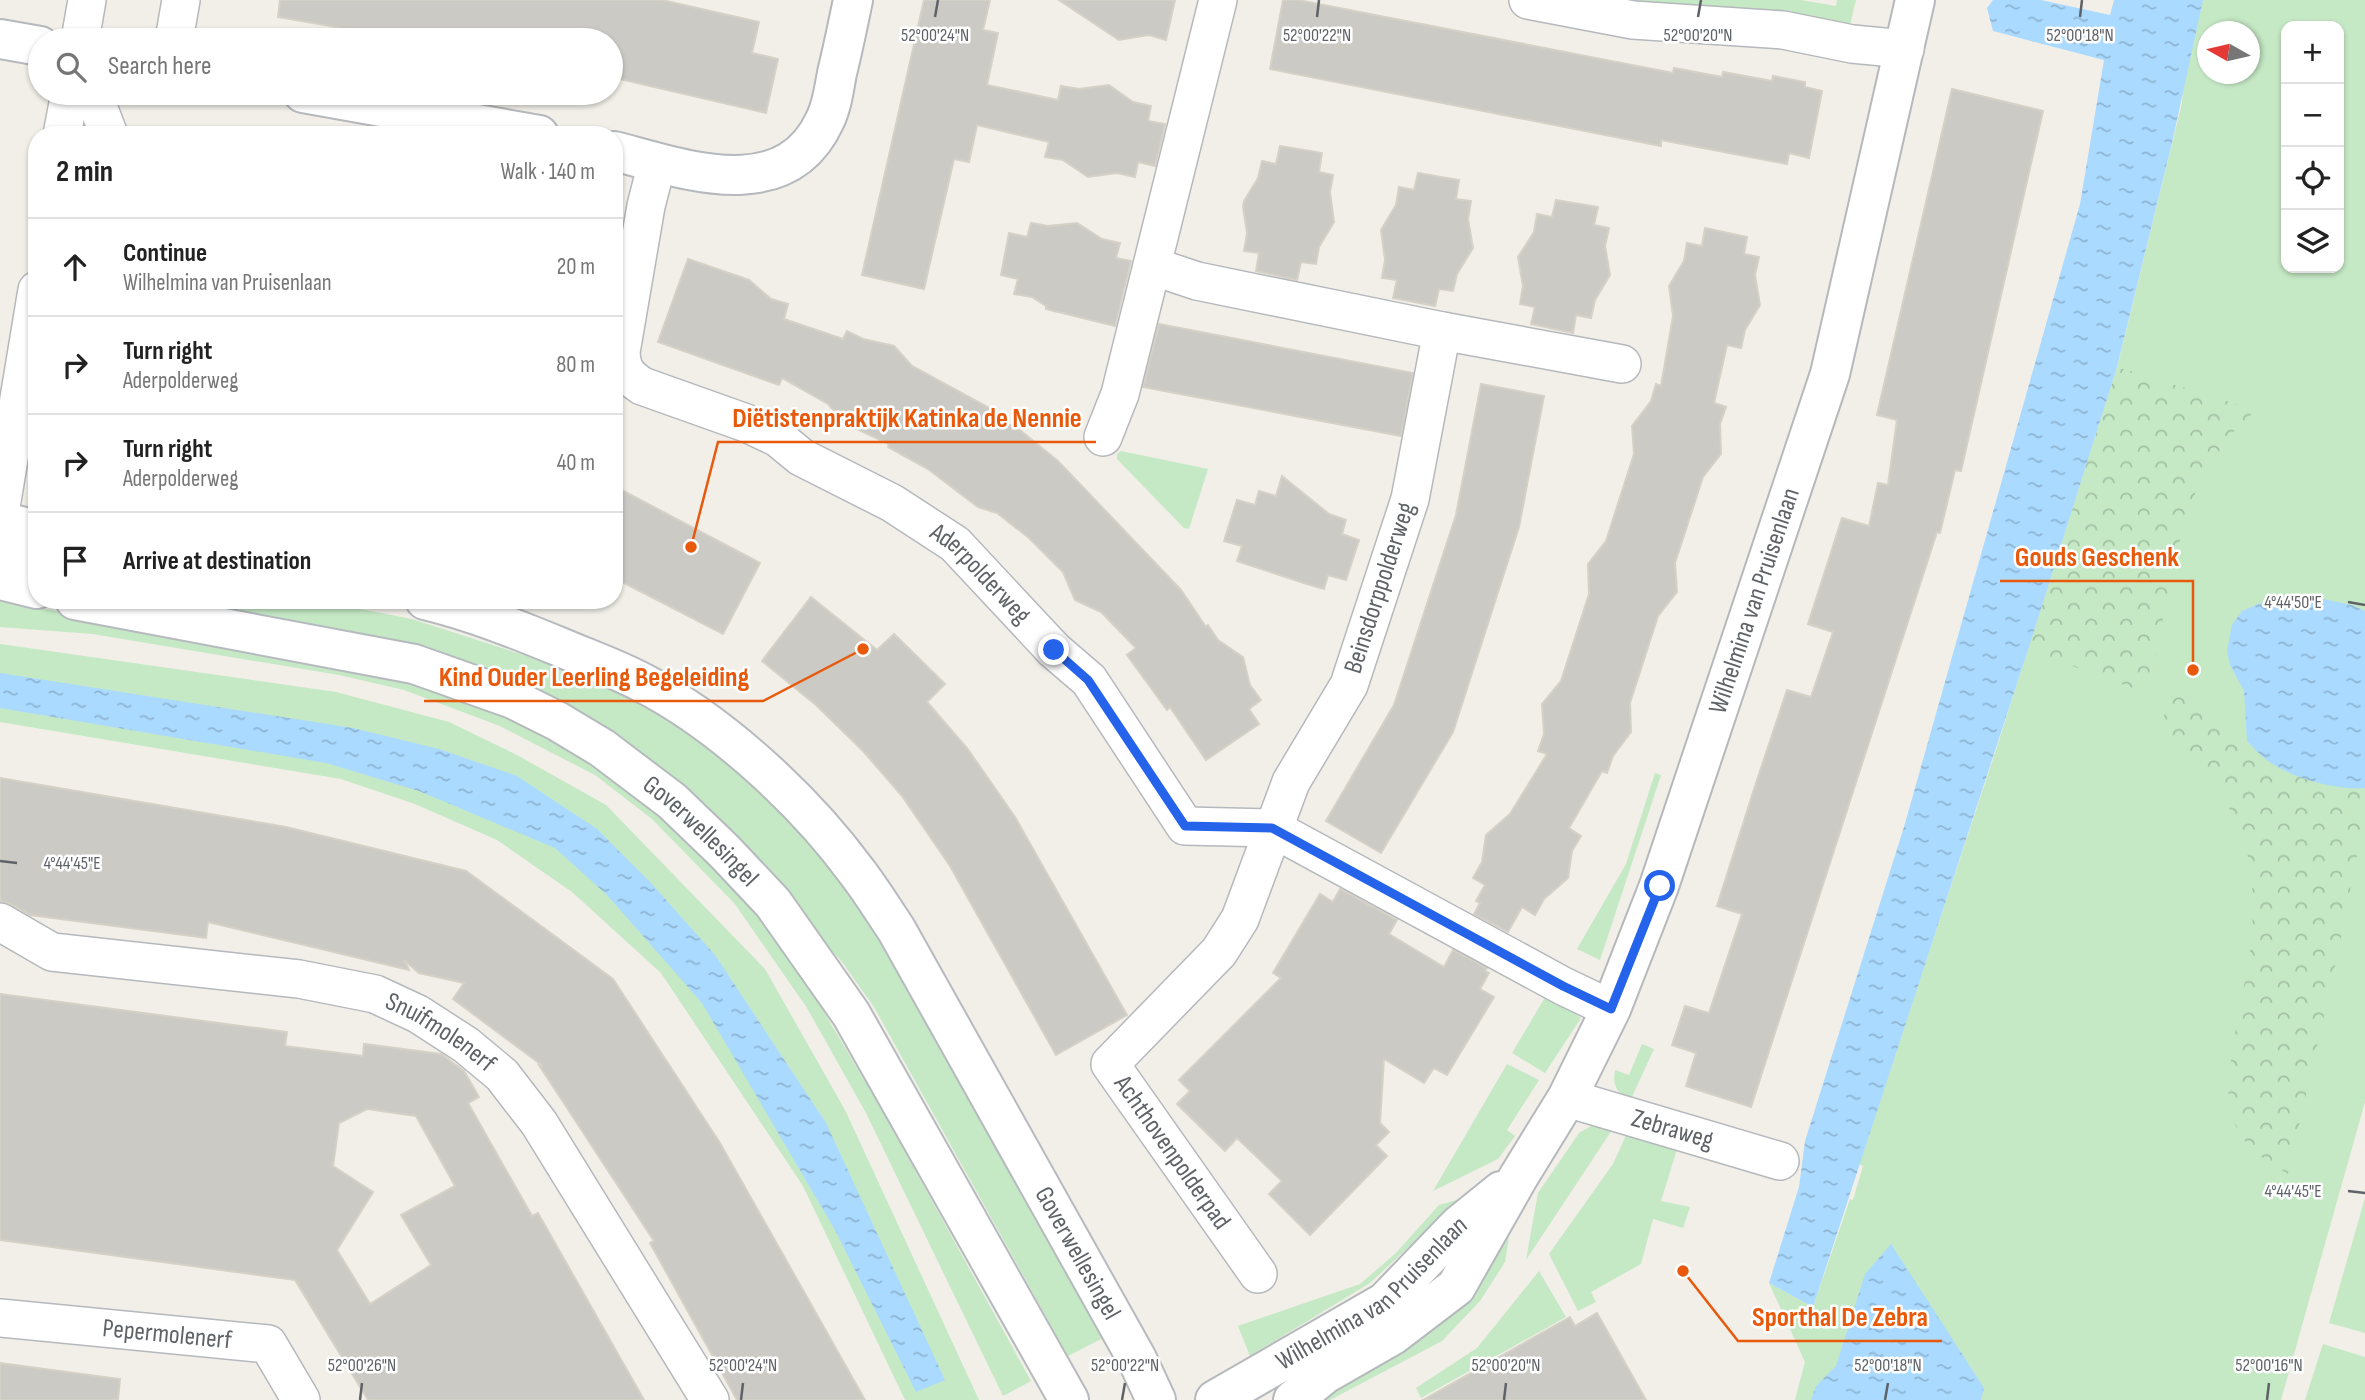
<!DOCTYPE html>
<html lang="en">
<head>
<meta charset="utf-8">
<style>
  body { margin:0; font-family:"Sofia Sans Condensed",sans-serif; background:#f2f2f2; color:#222 }
  .controls { position:absolute; right:21px; top:21px; display:grid; overflow:hidden; border-radius:14px; box-shadow:0 2px 5px #0004 }
  .controls button { width:63px; height:63px; display:grid; place-items:center; padding:0; border:0; border-bottom:2px solid #e0e0e0; background:#fff; color:#222; font:35px sans-serif }
  .compass { position:absolute; left:2197px; top:21px; width:63px; height:63px; border-radius:50%; background:#fff; box-shadow:0 2px 5px #0004; rotate:278deg }
  .stop { position:absolute; width:21px; height:21px; margin:-16px; border:5px solid #2563eb; border-radius:50%; background:#fff }
  .stop.end { background:#2563eb; border-color:#fff; box-shadow:0 2px 7px #0008 }
  .list { margin:0; padding:0; list-style:none }
  h2 { display:flex; justify-content:space-between; align-items:center; height:91px; margin:0; padding:0 28px; font-size:30px }
  h2 small { font-size:23px; font-weight:400; color:#767676 }
  .list li { display:grid; grid-template-columns:46px 1fr auto; gap:21px; align-items:center; box-sizing:border-box; height:98px; padding:0 28px; border-top:2px solid #e0e0e0 }
  .list b { display:block; font-size:26px; white-space:nowrap }
  .list p { margin:0; font-size:23px; white-space:nowrap; color:#767676 }
  .list em { font-size:23px; font-style:normal; color:#767676 }
  .icon { flex:none; width:38px; height:38px; fill:none; stroke:currentColor; stroke-width:2; stroke-linecap:round; stroke-linejoin:round }
  .map { position:relative; flex:none; width:2365px; height:1400px; overflow:hidden }
  .search { position:absolute; background:#fff; box-shadow:0 2px 5px #0004; left:28px; top:28px; width:595px; height:77px; display:flex; align-items:center; gap:18px; box-sizing:border-box; padding:0 24px; border-radius:38px; color:#767676; font-size:26px }
  .panel { position:absolute; background:#fff; box-shadow:0 2px 5px #0004; left:28px; top:126px; width:595px; height:483px; border-radius:28px }
  .map>svg:first-child { display:block }
</style>
</head>
<body>
<div class="map">
<svg width="2365" height="1400" viewBox="0 0 2365 1400">
  <defs>
    <pattern id="forest-crowns" width="20" height="18" patternUnits="userSpaceOnUse" patternTransform="scale(1.75)"><rect width="20" height="18" fill="#c5e8c5"/><path d="M2 6a3 3 0 1 1 6 0M12 15a3 3 0 1 1 6 0" fill="none" stroke="#a3c0a4"/></pattern>
    <pattern id="water-ripples" width="26" height="14" patternUnits="userSpaceOnUse" patternTransform="scale(1.75)"><rect width="26" height="14" fill="#aadaff"/><path d="M2 4q2-2 4 0t4 0M15 11q2-2 4 0t4 0" fill="none" stroke="#8eb4d2"/></pattern>
  </defs>
  <rect width="100%" height="100%" fill="#f1efe8"/>
  <g fill="#c5e8c5" fill-rule="evenodd">
    <polygon points="1596,0 1801,0 1836,6 1837,0 1856,0 1849,29"/>
    <path d="M2189,0H2365V1102L2281,1400H1795L1805,1362L1769,1283L1813,1307L1850,1199L1853,1200L1863,1166L1859,1164L1996,750L2117,368L2182,103ZM2286,26H2339V268H2286ZM2208,32H2250V74H2208Z"/>
    <polygon points="1121,451 1208,469 1189,529 1184,528 1117,459 1117,454"/>
    <polygon points="147,600 314,600 412,619 629,689 696,729 794,823 874,919 1113,1333 1068,1356 874,1007 842,962 731,837 592,729"/>
    <polygon points="0,601 256,646 419,679 515,714 666,812 780,938 882,1110 1031,1381 1003,1396 866,1113 807,1008 735,904 652,819 595,775 500,726 404,690 339,675 93,634 0,627"/>
    <polygon points="0,644 336,692 449,722 517,755 606,805 765,969 845,1110 979,1400 905,1400 803,1186 661,973 572,892 497,840 415,804 341,779 0,722"/>
    <polygon points="1655,773 1661,775 1600,960 1577,949 1626,864"/>
    <polygon points="1547,994 1581,1018 1545,1073 1512,1053"/>
    <path d="M1642,1044L1654,1049L1630,1101C1617,1093 1612,1085 1615,1070L1629,1075Z"/>
    <polygon points="1507,1064 1539,1080 1507,1130 1515,1136 1498,1159 1433,1191"/>
    <polygon points="1591,1126 1612,1130 1526,1260 1538,1193 1579,1133"/>
    <polygon points="1627,1133 1677,1149 1661,1201 1690,1207 1683,1228 1653,1219 1641,1264 1591,1292 1596,1302 1578,1311 1549,1254 1613,1164"/>
    <polygon points="2365,1198 2365,1333 2329,1323"/>
    <polygon points="1460,1199 1370,1283 1250,1356 1238,1326 1360,1284 1396,1253 1439,1205"/>
    <polygon points="1509,1237 1505,1262 1480,1301 1442,1341 1330,1400 1310,1400 1471,1290"/>
    <polygon points="1539,1271 1566,1317 1421,1398 1416,1388 1477,1348"/>
    <polygon points="2323,1344 2365,1357 2365,1400 2305,1400"/>
  </g>
  <g fill="url(#forest-crowns)">
    <polygon points="2117,367 2256,410 2229,436 2201,478 2183,527 2147,693 2028,650"/>
    <path d="M2170,690L2247,741L2269,762L2308,780L2352,789L2365,788V814L2335,967L2288,1174C2266,1161 2246,1149 2235,1124C2223,1097 2230,1069 2234,1040C2238,1011 2246,981 2250,951C2262,852 2239,795 2160,734Z"/>
  </g>
  <g fill="url(#water-ripples)">
    <polygon points="1993,0 2041,0 2110,15 2114,0 2203,0 2172,143 2117,367 2028,650 1813,1307 1769,1283 1799,1187 1805,1141 1904,827 2080,204 2104,60 1993,31 1987,8"/>
    <path d="M2313,597L2352,605L2365,611V788C2336,791 2292,778 2268,761C2260,755 2254,748 2247,741L2244,691L2230,665L2227,651L2232,625L2242,611L2270,599Z"/>
    <polygon points="0,673 353,728 439,749 517,776 597,829 651,883 715,955 826,1123 945,1380 916,1392 835,1230 702,1003 607,895 555,848 419,791 326,763 0,708"/>
    <polygon points="1891,1244 1984,1388 1981,1400 1811,1400 1816,1386 1836,1366 1865,1274"/>
  </g>
  <g fill="#cccac5" stroke="#d6d1c6" stroke-width="2" fill-rule="evenodd">
    <polygon points="280,0 662,0 759,22 752,53 778,59 766,113 611,77 611,40 410,40 278,17"/>
    <polygon points="924,0 990,0 983,30 998,33 987,85 1058,100 1061,86 1079,89 1109,85 1133,102 1151,106 1148,121 1165,124 1155,166 1138,162 1135,177 1117,173 1088,177 1063,160 1045,157 1049,142 977,125 969,162 954,159 924,289 862,275"/>
    <polygon points="1059,0 1175,0 1166,40 1149,35 1119,40"/>
    <polygon points="1283,0 1298,0 1673,73 1674,68 1722,77 1723,72 1772,81 1773,76 1805,82 1805,87 1822,91 1809,158 1789,153 1787,164 1661,140 1661,146 1270,69"/>
    <polygon points="1952,89 2043,111 1961,471 1955,470 1940,533 1937,532 1751,1107 1686,1086 1696,1053 1672,1045 1685,1006 1709,1013 1742,914 1717,906 1755,786 1787,690 1811,697 1833,632 1808,624 1842,518 1869,526 1878,483 1888,485 1897,420 1877,415"/>
    <polygon points="1280,146 1322,153 1319,172 1333,175 1330,192 1334,222 1319,247 1316,264 1301,262 1297,280 1256,271 1259,253 1244,251 1247,233 1243,206 1244,201 1258,178 1262,161 1276,164"/>
    <polygon points="1418,173 1459,180 1456,199 1471,201 1468,219 1473,248 1457,274 1453,291 1439,289 1435,306 1393,298 1397,280 1382,278 1385,260 1381,230 1396,205 1399,187 1414,190"/>
    <polygon points="1556,200 1598,207 1594,225 1609,228 1605,246 1610,275 1595,300 1591,318 1576,315 1573,333 1531,324 1535,307 1520,304 1523,286 1518,257 1534,232 1537,214 1552,217"/>
    <polygon points="1031,223 1048,226 1077,223 1102,239 1120,243 1116,258 1131,261 1115,326 1046,309 1046,306 1032,297 1014,294 1018,279 1001,275 1009,233 1027,237"/>
    <polygon points="1705,228 1747,237 1744,254 1759,257 1755,275 1760,305 1745,330 1741,348 1727,345 1714,403 1726,407 1720,424 1721,454 1703,477 1675,563 1677,592 1658,616 1630,703 1631,732 1613,756 1607,773 1602,771 1569,828 1581,836 1572,851 1568,878 1544,899 1535,915 1522,907 1508,932 1474,914 1480,903 1476,901 1485,885 1473,878 1482,862 1486,835 1510,814 1547,754 1538,751 1544,734 1542,704 1561,681 1589,594 1588,564 1606,541 1634,454 1632,426 1651,401 1656,384 1661,386 1673,316 1669,286 1684,261 1687,243 1702,246"/>
    <polygon points="688,259 749,280 771,299 788,304 784,319 843,339 847,331 863,339 894,346 912,366 993,410 987,418 1016,427 1058,461 1181,590 1206,627 1208,625 1218,640 1243,657 1250,685 1261,700 1249,709 1259,724 1206,760 1170,707 1167,710 1127,655 1136,648 1101,612 1075,600 1063,572 1029,538 997,513 978,507 928,469 888,447 889,444 846,424 828,404 782,378 779,385 658,342"/>
    <polygon points="1159,324 1413,373 1401,436 1143,387"/>
    <polygon points="1481,384 1544,396 1519,527 1453,732 1381,853 1326,821 1394,705 1456,515"/>
    <polygon points="1282,476 1329,514 1346,520 1342,534 1359,540 1346,580 1328,575 1324,589 1304,583 1237,561 1242,546 1224,541 1237,500 1255,505 1259,491 1276,496"/>
    <polygon points="614,486 760,563 723,634 614,578"/>
    <polygon points="811,597 877,650 894,634 945,684 927,702 967,748 1015,817 1127,1015 1056,1055 950,866 902,796 863,751 816,705 762,661"/>
    <polygon points="0,778 286,827 466,871 613,979 720,1143 865,1400 737,1400 650,1243 654,1241 539,1065 543,1066 453,999 464,983 419,973 404,960 409,970 208,922 206,938 30,915 10,904 0,901"/>
    <polygon points="1340,889 1397,920 1389,934 1444,967 1453,950 1487,968 1485,971 1489,973 1480,989 1494,997 1447,1075 1434,1068 1424,1083 1384,1059 1380,1123 1389,1132 1376,1145 1387,1156 1310,1235 1269,1194 1282,1181 1237,1138 1225,1151 1177,1104 1190,1091 1179,1080 1281,978 1273,973 1320,894 1333,902"/>
    <path d="M0,994L287,1032L285,1046L363,1056L364,1044L441,1054L464,1071L479,1097L468,1103L532,1216L538,1213L644,1400H368L295,1280L0,1240ZM367,1109L416,1116L455,1186L401,1215L431,1265L370,1304L337,1250L373,1192L333,1166L339,1123Z"/>
    <polygon points="1597,1313 1646,1400 1423,1400 1570,1317 1575,1326"/>
    <polygon points="0,1363 120,1379 118,1400 0,1400"/>
  </g>
  <g fill="none" stroke-linecap="round" stroke-linejoin="round">
    <g stroke="#b5b8bc" stroke-width="40">
      <g id="minor">
        <polyline points="1528,0 1633,20 1783,30 1852,44 1905,49"/>
        <polyline points="80,40 87,0"/>
        <polyline points="174,40 181,0"/>
        <polyline points="93,93 109,135"/>
        <polyline points="62,135 70,93"/>
        <path id="s1" d="M657,163L646,206L621,352C622,370 627,376 642,386L746,423L778,438L801,457L892,503L955,544L1054,650L1089,680L1185,826L1272,828L1563,986L1611,1009"/>
        <path id="s2" d="M1152,266L1197,281L1442,331L1410,499L1349,685L1291,782L1240,919L1219,952L1110,1064L1258,1274"/>
        <polyline points="1442,331 1622,364"/>
        <polyline points="1103,437 1120,394 1218,0"/>
        <polyline points="0,513 37,290"/>
        <polyline points="0,525 23,585"/>
        <path id="s3" d="M0,922L52,952L299,979L375,994L418,1014L466,1045L502,1075L539,1123L710,1400"/>
        <path id="s4" d="M1567,1098L1780,1161"/>
        <path id="s5" d="M0,1318L268,1344L301,1400"/>
      </g>
    </g>
    <g stroke="#b5b8bc" stroke-width="42">
      <g id="tertiary">
        <polyline points="0,39 40,46"/>
        <polyline points="303,93 539,135"/>
        <path d="M614,151C684,169 785,207 825,120C832,106 834,89 837,73C843,49 848,24 853,0"/>
        <path id="s6" d="M1215,1400L1385,1302L1459,1225L1501,1191"/>
        <path id="s7" d="M1293,1400L1325,1374L1393,1335L1456,1287L1519,1176L1567,1098L1611,1009L1659,886L1830,374L1915,0"/>
      </g>
    </g>
    <g stroke="#b6babf" stroke-width="42">
      <g id="secondary">
        <polyline points="0,521 37,530"/>
        <polyline points="0,580 37,589"/>
        <path id="s8" d="M75,600L414,664L513,699L557,721L602,748L672,801L724,851L773,903L851,1014L1069,1400"/>
        <path id="s9" d="M425,600C471,611 516,629 560,647C588,659 617,669 643,683C721,723 805,801 857,872C871,890 883,910 896,929L1137,1359L1156,1400"/>
      </g>
    </g>
    <use href="#minor" stroke="#fff" stroke-width="37"/>
    <use href="#tertiary" stroke="#fff" stroke-width="38"/>
    <use href="#secondary" stroke="#fff" stroke-width="38"/>
  </g>
  <g fill="none" stroke-linecap="round" stroke-linejoin="round">
    <polyline stroke="#2563eb" stroke-width="9" points="1054,650 1088,680 1185,826 1272,828 1563,986 1611,1009 1660,886"/>
  </g>
  <path fill="none" stroke="#5f6368" stroke-width="2.5" d="M935,17L938,0M1317,17L1319,0M1698,17L1701,0M2080,17L2082,0M2348,602L2365,605M0,861L17,863M2348,1191L2365,1193M360,1400L362,1383M741,1400L743,1383M1122,1400L1125,1383M1504,1400L1506,1383M1885,1400L1888,1383M2267,1400L2269,1383"/>
  <g text-anchor="middle" dominant-baseline="central" stroke-width="5" stroke-linejoin="round" paint-order="stroke">
    <g font-size="26" fill="#5f6368" stroke="#fff">
      <text stroke="none"><textPath href="#s1" startOffset="626">Aderpolderweg</textPath></text>
      <text transform="translate(1380 588) rotate(-72)">Beinsdorppolderweg</text>
      <text stroke="none"><textPath href="#s7" startOffset="950">Wilhelmina van Pruisenlaan</textPath></text>
      <text stroke="none"><textPath href="#s8" startOffset="681">Goverwellesingel</textPath></text>
      <text stroke="none"><textPath href="#s3" startOffset="462">Snuifmolenerf</textPath></text>
      <text stroke="none"><textPath href="#s4" startOffset="110">Zebraweg</textPath></text>
      <text stroke="none"><textPath href="#s2" startOffset="1227">Achthovenpolderpad</textPath></text>
      <text stroke="none"><textPath href="#s9" startOffset="962">Goverwellesingel</textPath></text>
      <text stroke="none"><textPath href="#s6" startOffset="191">Wilhelmina van Pruisenlaan</textPath></text>
      <text stroke="none"><textPath href="#s5" startOffset="168">Pepermolenerf</textPath></text>
    </g>
  </g>
  <g font-size="18" text-anchor="middle" fill="#5f6368" stroke="#fff" stroke-width="5" stroke-linejoin="round" paint-order="stroke">
    <text x="935" y="41">52°00'24"N</text>
    <text x="1317" y="41">52°00'22"N</text>
    <text x="1698" y="41">52°00'20"N</text>
    <text x="2080" y="41">52°00'18"N</text>
    <text x="2293" y="608">4°44'50"E</text>
    <text x="72" y="869">4°44'45"E</text>
    <text x="2293" y="1197">4°44'45"E</text>
    <text x="362" y="1371">52°00'26"N</text>
    <text x="743" y="1371">52°00'24"N</text>
    <text x="1125" y="1371">52°00'22"N</text>
    <text x="1506" y="1371">52°00'20"N</text>
    <text x="1888" y="1371">52°00'18"N</text>
    <text x="2269" y="1371">52°00'16"N</text>
  </g>
  <path fill="none" stroke="#e8590c" stroke-width="2.5" d="M691 547L718 442H1096M2193 670L2193 581H2000M863 649L763 701H424M1683 1271L1738 1341H1942"/>
  <g fill="#e8590c" stroke="#fff" stroke-width="2.5">
    <circle cx="691" cy="547" r="7"/>
    <circle cx="2193" cy="670" r="7"/>
    <circle cx="863" cy="649" r="7"/>
    <circle cx="1683" cy="1271" r="7"/>
  </g>
  <g font-size="28" text-anchor="middle" font-weight="bold" fill="#e8590c" stroke="#fff" stroke-width="5" stroke-linejoin="round" paint-order="stroke">
    <text x="907" y="427">Diëtistenpraktijk Katinka de Nennie</text>
    <text x="2097" y="566">Gouds Geschenk</text>
    <text x="594" y="686">Kind Ouder Leerling Begeleiding</text>
    <text x="1840" y="1326">Sporthal De Zebra</text>
  </g>
</svg>
<div class="controls">
<button>+</button>
<button>−</button>
<button><svg class="icon" aria-label="locate" viewBox="0 0 24 24"><circle cx="12" cy="12" r="6"/><path d="M12 2v4M12 18v4M2 12h4M18 12h4"/></svg></button>
<button><svg class="icon" aria-label="layers" viewBox="0 0 24 24"><path d="M12 4l9 5-9 5-9-5zM3 14l9 5 9-5"/></svg></button>
</div>
<svg class="compass" viewBox="-18 -18 36 36"><path d="M0-13l5 13h-10z" fill="#e53935"/><path d="M0 13l5-13h-10z" fill="#767676"/></svg>
<div class="stop" style="left:1660px;top:886px"></div>
<div class="stop end" style="left:1054px;top:650px"></div>
<div class="search"><svg class="icon" aria-label="search" viewBox="0 0 24 24"><circle cx="10" cy="10" r="6"/><path d="M15 15l6 6"/></svg>Search here</div>
<section class="panel">
<h2>2 min<small>Walk · 140 m</small></h2>
<ul class="list">
<li><svg class="icon" aria-label="ahead" viewBox="0 0 24 24"><path d="M12 20V5M6 11l6-6 6 6"/></svg><div><b>Continue</b><p>Wilhelmina van Pruisenlaan</p></div><em>20 m</em></li>
<li><svg class="icon" aria-label="right" viewBox="0 0 24 24"><path d="M7 20v-9h11M14 6l5 5-5 5"/></svg><div><b>Turn right</b><p>Aderpolderweg</p></div><em>80 m</em></li>
<li><svg class="icon" aria-label="right" viewBox="0 0 24 24"><path d="M7 20v-9h11M14 6l5 5-5 5"/></svg><div><b>Turn right</b><p>Aderpolderweg</p></div><em>40 m</em></li>
<li><svg class="icon" aria-label="arrive" viewBox="0 0 24 24"><path d="M6 21V4h12l-3 4 3 4H6"/></svg><div><b>Arrive at destination</b></div></li>
</ul>
</section>
</div>
</body>
</html>
